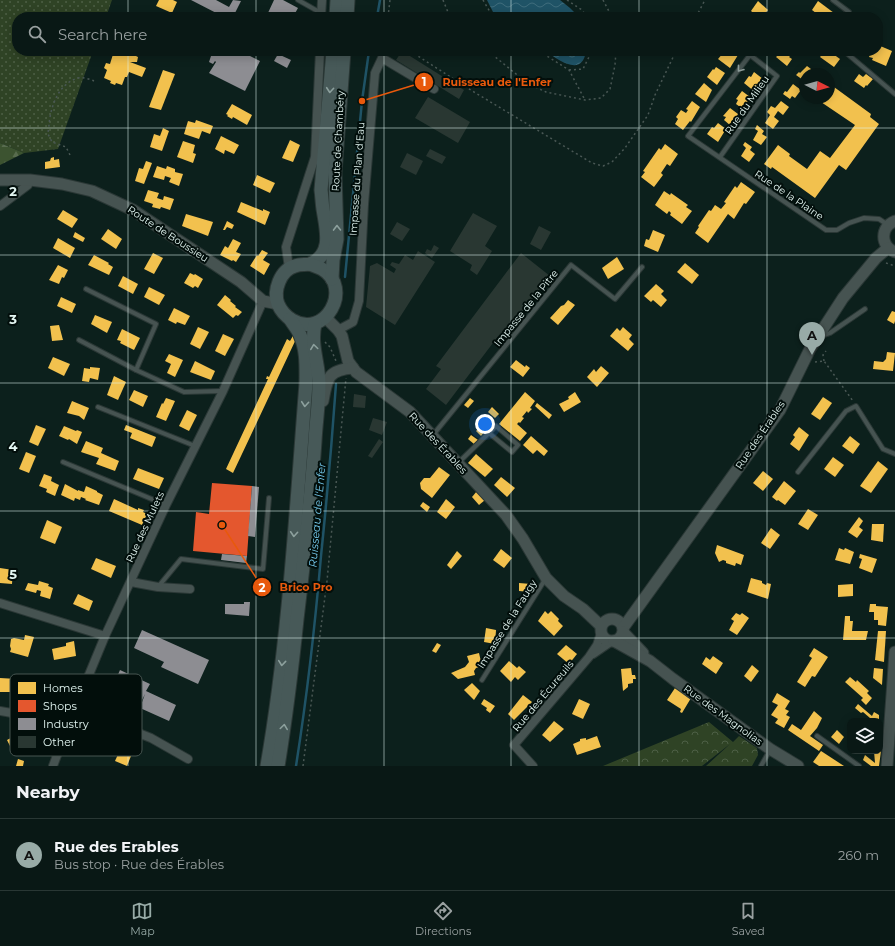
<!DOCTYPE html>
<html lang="en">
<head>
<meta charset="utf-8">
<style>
  body { margin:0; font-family:Montserrat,sans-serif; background:#12211e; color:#f1f3f6 }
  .controls { position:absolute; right:12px; bottom:12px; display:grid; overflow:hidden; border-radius:8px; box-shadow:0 2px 10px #0003 }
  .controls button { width:36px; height:36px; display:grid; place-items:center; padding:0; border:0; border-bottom:1px solid #293734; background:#091815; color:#f1f3f6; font:20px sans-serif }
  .compass { position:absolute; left:799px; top:68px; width:36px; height:36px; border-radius:50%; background:#091815; box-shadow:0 2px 10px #0003; rotate:96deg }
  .you { position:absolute; left:485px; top:424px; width:14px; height:14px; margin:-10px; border:3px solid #fff; border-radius:50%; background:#1a73e8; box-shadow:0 0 0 6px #1a73e833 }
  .badge { display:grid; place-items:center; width:26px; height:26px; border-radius:50%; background:#98aba7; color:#111; font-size:13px; font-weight:700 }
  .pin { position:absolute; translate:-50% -33px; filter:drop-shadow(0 1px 2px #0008) }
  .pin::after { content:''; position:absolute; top:21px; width:14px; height:12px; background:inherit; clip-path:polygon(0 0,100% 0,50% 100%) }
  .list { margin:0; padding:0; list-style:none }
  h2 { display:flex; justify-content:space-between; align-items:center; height:52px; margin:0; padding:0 16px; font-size:17px }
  h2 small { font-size:13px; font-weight:400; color:#99a0a0 }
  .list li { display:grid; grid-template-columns:26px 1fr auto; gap:12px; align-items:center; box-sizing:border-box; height:72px; padding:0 16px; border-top:1px solid #293734 }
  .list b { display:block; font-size:15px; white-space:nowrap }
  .list p { margin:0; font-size:13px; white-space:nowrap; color:#99a0a0 }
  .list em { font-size:13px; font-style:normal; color:#99a0a0 }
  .icon { flex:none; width:22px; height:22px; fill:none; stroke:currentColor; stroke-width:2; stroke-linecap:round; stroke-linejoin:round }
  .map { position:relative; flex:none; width:895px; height:766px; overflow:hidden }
  .search { position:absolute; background:#091815; box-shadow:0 2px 10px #0003; left:12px; right:12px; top:12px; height:44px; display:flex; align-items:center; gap:10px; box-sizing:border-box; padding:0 14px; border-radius:16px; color:#99a0a0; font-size:15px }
  .sheet { height:124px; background:#091815 }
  nav { display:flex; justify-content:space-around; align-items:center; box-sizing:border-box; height:56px; border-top:1px solid #293734; background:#091815; font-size:11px; color:#99a0a0 }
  nav a { display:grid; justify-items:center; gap:2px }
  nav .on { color:#98aba7 }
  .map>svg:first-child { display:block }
</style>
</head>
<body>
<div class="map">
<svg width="895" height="766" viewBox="0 0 895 766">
  <defs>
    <pattern id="grass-dots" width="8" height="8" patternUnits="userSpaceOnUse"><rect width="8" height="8" fill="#2f4325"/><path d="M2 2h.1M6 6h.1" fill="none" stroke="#4d5f45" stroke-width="1.8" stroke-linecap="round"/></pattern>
    <pattern id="forest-firs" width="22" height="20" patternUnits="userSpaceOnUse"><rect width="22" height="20" fill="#3c5330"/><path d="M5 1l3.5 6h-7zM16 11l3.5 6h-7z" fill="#586c4e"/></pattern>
    <pattern id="park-crowns" width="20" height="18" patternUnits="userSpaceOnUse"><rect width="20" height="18" fill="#2f4325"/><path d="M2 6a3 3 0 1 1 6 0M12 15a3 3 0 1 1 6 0" fill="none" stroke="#4d5f45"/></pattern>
    <pattern id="water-waves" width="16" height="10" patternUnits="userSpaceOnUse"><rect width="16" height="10" fill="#1f5366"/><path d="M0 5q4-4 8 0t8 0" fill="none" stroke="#3f6c7c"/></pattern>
  </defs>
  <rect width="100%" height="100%" fill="#0c201c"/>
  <polygon fill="url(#grass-dots)" points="0,0 112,0 106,17 17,17 17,51 93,51 58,149 24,153 0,143"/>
  <polygon fill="url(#forest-firs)" points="0,143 24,153 0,165"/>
  <polygon fill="url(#park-crowns)" points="709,722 733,742 739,736 757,748 758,755 752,766 706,766 730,744 702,766 603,766"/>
  <g fill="url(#water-waves)">
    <polygon points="487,0 560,0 570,8 579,17 498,17 493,12"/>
    <path d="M545,51H586C582,78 559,60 545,51Z"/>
  </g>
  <g fill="#f2c14e">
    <polygon points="159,0 173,0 177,2 172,13 156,6"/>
    <polygon points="758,1 768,10 762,17 758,17 751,11"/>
    <polygon points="818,1 834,13 831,17 821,17 812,10"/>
    <polygon points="878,45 892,51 886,66 872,60 873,58 869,57 871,51 878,51"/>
    <polygon points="114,51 126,51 138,57 137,62 130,62 146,68 142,77 129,72 127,77 125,77 122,85 116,83 115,85 110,83 111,81 104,78 107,70 104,68 106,63 110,64"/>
    <polygon points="727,51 733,51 738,55 730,68 718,59 724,52 726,53"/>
    <polygon points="782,51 785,51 791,55 789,57 792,59 787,66 776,57"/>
    <polygon points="825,51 829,51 840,59 834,67 820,57"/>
    <polygon points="807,66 815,72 813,74 805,74 805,78 803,80 796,75 799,72 800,73"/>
    <polygon points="716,67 725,73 717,85 707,77 713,69 714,70"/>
    <polygon points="163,70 175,74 161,110 149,107"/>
    <polygon points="754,72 763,79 757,88 758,88 755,92 744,83 749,76 751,77"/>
    <polygon points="859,74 863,77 866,74 873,79 867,86 866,85 864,88 854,81"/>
    <polygon points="704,83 712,90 706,102 695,94"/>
    <polygon points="793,84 801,90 795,98 792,96 790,99 783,94 785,91 787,92"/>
    <polygon points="834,87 871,114 870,117 879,124 846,170 839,165 815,198 772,167 771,169 764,164 778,145 790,154 789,156 807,169 820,151 830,158 855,125 821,102 823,98 829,98 829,94"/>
    <polygon points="742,91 750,97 743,109 736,104 738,100 736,99"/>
    <polygon points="692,101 700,107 691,122 690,121 683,130 675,124 678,119 676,117 681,110 686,113 688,110 686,109"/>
    <polygon points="781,101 789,107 783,115 778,111 774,117 779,121 773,129 765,123 770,115 767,112 771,106 775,108"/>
    <polygon points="232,104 252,115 247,125 233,117 232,119 227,116 228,115 226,114"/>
    <polygon points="730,108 738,114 731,126 724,120 726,117 723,116"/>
    <polygon points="196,120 213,126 210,134 202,131 199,139 184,134 188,121 195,123"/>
    <polygon points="718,123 726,129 718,142 707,134 712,127 714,128"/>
    <polygon points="757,125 764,131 762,134 767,137 761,145 753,140 758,131 755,129"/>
    <polygon points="163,128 169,131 162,151 150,147 154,134 160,136"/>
    <polygon points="221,136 239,145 234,154 225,150 224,154 215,149"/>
    <polygon points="290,140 300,145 293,162 282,158"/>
    <polygon points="183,141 195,145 193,153 196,154 193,163 177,157"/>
    <polygon points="745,142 752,147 750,150 755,154 749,162 741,156 746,148 743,145"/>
    <polygon points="665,144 678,154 670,166 667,164 661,173 663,175 654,187 641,177 645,172 643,171 659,148 661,150"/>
    <polygon points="54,157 54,160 59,159 60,167 45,169 45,162 50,161 51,158"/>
    <polygon points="146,161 152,163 144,184 135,181 139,168 143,169"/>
    <polygon points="157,166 166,169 167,166 175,169 175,172 183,174 179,186 169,182 171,178 165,176 164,180 153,177"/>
    <polygon points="257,175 275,183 270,193 253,185"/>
    <polygon points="741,182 755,192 746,204 744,203 734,219 728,214 708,243 695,233 699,227 698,226 709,210 711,211 715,205 721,209 726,203 724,202 735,186 737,188"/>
    <polygon points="148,190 159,193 157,198 163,200 164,196 174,199 170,210 161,207 160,209 152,207 153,204 144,201"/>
    <polygon points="664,191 670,195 671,193 688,205 686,207 692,211 682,224 670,215 671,213 669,211 667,214 655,205"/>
    <polygon points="241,202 263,211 263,209 270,212 265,225 237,212"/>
    <polygon points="63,210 78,219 72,228 57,219"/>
    <polygon points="186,214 213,222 208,236 182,226"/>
    <polygon points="227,221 234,225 232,229 227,227 225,230 223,230"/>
    <polygon points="108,229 122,239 116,249 101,239"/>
    <polygon points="653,230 665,235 658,252 644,246 646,239 649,240"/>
    <polygon points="75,232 85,238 83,242 73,237"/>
    <polygon points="58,238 75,248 70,258 53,248"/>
    <polygon points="233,239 241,243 236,252 241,254 236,262 233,260 232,261 220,255 225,246 228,248"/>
    <polygon points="262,250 268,253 263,260 270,264 264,275 250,266 257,255 258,256"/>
    <polygon points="153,253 163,258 154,274 144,269"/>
    <polygon points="94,255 109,263 108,264 113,267 109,275 88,265"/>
    <polygon points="617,257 624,269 608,279 602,268"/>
    <polygon points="685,263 699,275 692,284 677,272"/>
    <polygon points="58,265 68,270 64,278 62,277 59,284 49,280"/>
    <polygon points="190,273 194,275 195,274 203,279 198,288 195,286 193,288 184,283"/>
    <polygon points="123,276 138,284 133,294 118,286"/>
    <polygon points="656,284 664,291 661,294 667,300 661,307 653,300 651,302 644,296"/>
    <polygon points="149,287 165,295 159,305 144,297"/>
    <polygon points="225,295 231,300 230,301 236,306 235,307 242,312 238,316 236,315 233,318 217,305"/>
    <polygon points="61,297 76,304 72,313 57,306"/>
    <polygon points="568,300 575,305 558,325 550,318 561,306 564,305"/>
    <polygon points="174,308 190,316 185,325 177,322 176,324 168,320"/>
    <polygon points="892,311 895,312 895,321 894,324 887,320"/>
    <polygon points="95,315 112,322 107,333 91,324"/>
    <polygon points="59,325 63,340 52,341 50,326"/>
    <polygon points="198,327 209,332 200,349 190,344"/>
    <polygon points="623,327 632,335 629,339 634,344 628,351 610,336 617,328 620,331"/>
    <polygon points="122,329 140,338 134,350 120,343 121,341 117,340"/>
    <polygon points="223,334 234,339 225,356 215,351"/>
    <polygon points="294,334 297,337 233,473 226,469 268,379 266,379 267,376 269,377 287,339 290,341"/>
    <polygon points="887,352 895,353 893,371 873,369 874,361 883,362 886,359"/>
    <polygon points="169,354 183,360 175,377 167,373 171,364 165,361"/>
    <polygon points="53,357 70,364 64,376 48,368"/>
    <polygon points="516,360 525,367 526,365 530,368 523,377 510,367"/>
    <polygon points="195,361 215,371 211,380 190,372"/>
    <polygon points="601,366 609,373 597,387 587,377 594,369 596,372"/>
    <polygon points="90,367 100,368 98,380 90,378 89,382 82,381 84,368 90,369"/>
    <polygon points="114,376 126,382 118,400 107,395"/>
    <polygon points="134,390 148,396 143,407 129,400"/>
    <polygon points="525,392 535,401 530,408 532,409 528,413 527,411 522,417 524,418 520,423 519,422 517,424 527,433 520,441 499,424"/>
    <polygon points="575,392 581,402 564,412 559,404 569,399 568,397"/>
    <polygon points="823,397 832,403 820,420 811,414"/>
    <polygon points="166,398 175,401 166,421 156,417 162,403 163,404"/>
    <polygon points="470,398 474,401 468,408 464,405"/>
    <polygon points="72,401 89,408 84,420 79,416 67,413"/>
    <polygon points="537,403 552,415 549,419 535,406"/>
    <polygon points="492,407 499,414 495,418 488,412"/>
    <polygon points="187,410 197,415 189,431 179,426"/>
    <polygon points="36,425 46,429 38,446 29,442"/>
    <polygon points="126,425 156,437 152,447 130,438 132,433 124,430"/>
    <polygon points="64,426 76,431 77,430 82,432 77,444 69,439 68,440 59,436"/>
    <polygon points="480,427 485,431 481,436 476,431"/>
    <polygon points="799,427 809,435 799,451 790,444 795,437 793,435"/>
    <polygon points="471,435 478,440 474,444 468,439"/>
    <polygon points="531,436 548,451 544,456 537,450 533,454 523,445"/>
    <polygon points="850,436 860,444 853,454 842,446"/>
    <polygon points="86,441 103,448 101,453 119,461 115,471 96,464 99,458 81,452"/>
    <polygon points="26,452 36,456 29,473 19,469"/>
    <polygon points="476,454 493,469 485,477 468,463"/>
    <polygon points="833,457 844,465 835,477 824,469"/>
    <polygon points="878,461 888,469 871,493 860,486"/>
    <polygon points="439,467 450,475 432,498 421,489 420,483 424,478 430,478"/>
    <polygon points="138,468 164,478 159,489 133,479"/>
    <polygon points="763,471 773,479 763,491 753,483"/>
    <polygon points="44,474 52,477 51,481 59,485 55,496 46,492 47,489 39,486"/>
    <polygon points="501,477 515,488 507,497 494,485"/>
    <polygon points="784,481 796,491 785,505 778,500 777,501 772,497"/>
    <polygon points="65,484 78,491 78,490 84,492 86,486 97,491 97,492 103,495 99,505 85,500 86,499 81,497 80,500 75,498 74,501 61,495"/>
    <polygon points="477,491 485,500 479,505 472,497"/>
    <polygon points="114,499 138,510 138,508 144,510 143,512 147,514 142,525 109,511"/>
    <polygon points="446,499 455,507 446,519 437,512"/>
    <polygon points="423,502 430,507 427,512 420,506"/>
    <polygon points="808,509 818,515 808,530 798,524"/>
    <polygon points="859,517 863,521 859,527 863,530 857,538 848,532"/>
    <polygon points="47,520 62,527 55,544 40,538"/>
    <polygon points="872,524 884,524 883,542 871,540"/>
    <polygon points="771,528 780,535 770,549 761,543"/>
    <polygon points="717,545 744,555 741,565 736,563 735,566 726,563 726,561 723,560 719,562 715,553"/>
    <polygon points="839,548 844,550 845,548 854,552 850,564 835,560"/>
    <polygon points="501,549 512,558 504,568 493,560"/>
    <polygon points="457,551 462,556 451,569 447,565"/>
    <polygon points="860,554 877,559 872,573 859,568 862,559 859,558"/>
    <polygon points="96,558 116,566 111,578 91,569"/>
    <polygon points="0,568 13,570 12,584 0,583"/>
    <polygon points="751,578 762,581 762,583 766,585 767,583 771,584 768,599 747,592"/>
    <polygon points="39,581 49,584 48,586 53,588 50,599 40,596 41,591 37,590 36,593 25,590 28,583 38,585"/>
    <polygon points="519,583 531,584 531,592 519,591"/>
    <polygon points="853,584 853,596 838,597 838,585"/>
    <polygon points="78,594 93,601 89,611 73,604"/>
    <polygon points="870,604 876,604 876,606 888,607 886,626 878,625 878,620 874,620 874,612 869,612"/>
    <polygon points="545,611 548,614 551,611 559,619 558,621 563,626 554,636 538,621"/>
    <polygon points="736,613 740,615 742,613 749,618 737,635 729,630 734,621 731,619"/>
    <polygon points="845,616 850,616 850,621 853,621 852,631 868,631 866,640 843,640"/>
    <polygon points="486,628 496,630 495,644 484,642"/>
    <polygon points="878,631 886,631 884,662 875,660"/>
    <polygon points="25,635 34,637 28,657 10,652 11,649 10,646 11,639 14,638 24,640"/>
    <polygon points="74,641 76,656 54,660 52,649 66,646 66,643"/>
    <polygon points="437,643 441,645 436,653 432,651"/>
    <polygon points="566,645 577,654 569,664 557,654"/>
    <polygon points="814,648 828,657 815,677 812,676 805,687 797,682 812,658 809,656"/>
    <polygon points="479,653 482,666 476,668 474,671 475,675 458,679 451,673 465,667 469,662 467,656"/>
    <polygon points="713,656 723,663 716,674 702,664 706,657 710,660"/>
    <polygon points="509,661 517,668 519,666 526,672 518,680 515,677 511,682 500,671"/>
    <polygon points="752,665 759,671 751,682 744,676"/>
    <polygon points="631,668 632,675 635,675 636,679 633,679 633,683 628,684 628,687 623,691 621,669"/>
    <polygon points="874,668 883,669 882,685 873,678"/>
    <polygon points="850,677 856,682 857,680 869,691 867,693 872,698 866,705 861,700 863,698 845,682"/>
    <polygon points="0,678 17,679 17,692 0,692"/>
    <polygon points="472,683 480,691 474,700 464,690"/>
    <polygon points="675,688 691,698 682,713 680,712 681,709 667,700"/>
    <polygon points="777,693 790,701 785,709 789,711 786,715 790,717 784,728 775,723 778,719 771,715 778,705 772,702"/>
    <polygon points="523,695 532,702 514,720 508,714"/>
    <polygon points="484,699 495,706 490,713 486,710 487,708 481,704"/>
    <polygon points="579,699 590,704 583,719 572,714"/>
    <polygon points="858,704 872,716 874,712 879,715 879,721 869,721 870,718 863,712 861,713 855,708"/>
    <polygon points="814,711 822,718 817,728 810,736 823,745 819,751 788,730 792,724 801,730"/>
    <polygon points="554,721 564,729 550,742 542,735"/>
    <polygon points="837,730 844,737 839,744 831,737"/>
    <polygon points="24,731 29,741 28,742 29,744 13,752 7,740"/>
    <polygon points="597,736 601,747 577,755 573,744 580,741 580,739 586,738 586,740"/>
    <polygon points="124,741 135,746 127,766 115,761"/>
    <polygon points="821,751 844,766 819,766 813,762"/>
    <polygon points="874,751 881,751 879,766 871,766 863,760 865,755 875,763"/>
    <polygon points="18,759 24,761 23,766 16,766"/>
  </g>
  <polygon fill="#e4572e" points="212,483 252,486 247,556 193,551 196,512 209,514"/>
  <g fill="#8d8d92">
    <polygon points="191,0 216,0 229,7 233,0 241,1 233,17 224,17"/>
    <polygon points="274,0 283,0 298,8 293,17 258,17 261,12 267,15"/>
    <polygon points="209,51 240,51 260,61 245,91 209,73 216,62 215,61 213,64 209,62 211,56 208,54"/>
    <polygon points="278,54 291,60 287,68 274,61"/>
    <polygon points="252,486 259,487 255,537 248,536"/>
    <polygon points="222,554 247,556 246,563 221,560"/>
    <polygon points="244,602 250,602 249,616 225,614 225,604 244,604"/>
    <polygon points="142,630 209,660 198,684 161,667 164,662 134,648"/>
    <polygon points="120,670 150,684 146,691 176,705 169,721 140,708 145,694 138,708 109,695"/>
  </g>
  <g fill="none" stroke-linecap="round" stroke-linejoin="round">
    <g stroke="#1f5366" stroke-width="2.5">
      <polyline points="377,17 380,0"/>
      <polyline points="345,277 362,101 369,51"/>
      <path d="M296,766C307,696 315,626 321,556C327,498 332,441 336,384"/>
    </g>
  </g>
  <g fill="#293732">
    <polygon points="402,51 464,90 459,99 396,60"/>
    <polygon points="428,97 470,122 458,143 415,118"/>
    <polygon points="430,149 446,157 442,164 426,156"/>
    <polygon points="407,153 423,161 416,175 400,167"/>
    <polygon points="473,213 497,226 485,246 492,251 477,275 470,270 472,265 450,251"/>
    <polygon points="397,222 410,229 402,241 390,234"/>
    <polygon points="539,226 551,232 541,250 530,244"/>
    <polygon points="434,245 439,248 432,258 425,253 427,249 431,251"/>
    <polygon points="418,251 435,262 395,325 366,307 370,266 377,263 394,273 396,269 390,265 392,262 399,264 405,255 413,260"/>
    <polygon points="521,253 550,276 503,338 499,335 446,405 426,389 441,369 436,366"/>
    <polygon points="354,394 366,396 365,408 353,407"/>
    <polygon points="373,418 387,422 382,435 369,430"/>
    <polygon points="379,439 383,442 372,458 368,456"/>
  </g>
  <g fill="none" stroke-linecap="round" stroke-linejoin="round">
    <g stroke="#2b3836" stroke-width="6">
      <g id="lane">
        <polyline points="298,0 321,13"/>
        <polyline points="833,0 849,12 849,17"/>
        <polyline points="844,51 895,94"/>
        <polyline points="720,157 777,76 750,55 688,136 826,230 837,230 849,223 864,218 879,219 888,225"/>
        <polyline points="86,289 156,324 136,370"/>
        <polyline points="822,336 830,333 865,309"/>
        <polyline points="79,340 136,370 184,392 222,391"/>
        <polyline points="98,407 195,446"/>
        <polyline points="433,435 571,265 615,299 642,267"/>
        <polyline points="63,462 166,505"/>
        <polyline points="459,462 489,433 512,452 518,445 496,426 489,433"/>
        <polyline points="798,472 846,411 856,406 883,449 895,454"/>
        <polyline points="158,587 181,559 263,569 269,498"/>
        <polyline points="482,680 546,578"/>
        <polyline points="817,736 859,766"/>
        <polyline points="761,766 770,750"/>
      </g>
    </g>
    <g stroke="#2b3836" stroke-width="10">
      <g id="street">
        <polyline points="321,17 322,0"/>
        <polyline points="0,206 28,185 30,180"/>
        <polyline points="289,268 286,247 315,157 320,51"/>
        <polyline points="338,330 353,322 359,301 364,204 375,73 382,58 434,89"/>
        <polyline points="131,582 158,587 190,589"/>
        <polyline points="0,603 105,636"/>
        <polyline points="593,654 612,641"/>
        <polyline points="75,708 151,738 188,759"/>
        <polyline points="0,711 69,723"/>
        <polyline points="53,766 69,723 105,636 166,505 223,391 263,301"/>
        <polyline points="533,766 514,745 589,657 597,645 601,633"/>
      </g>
    </g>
    <g stroke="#2b3836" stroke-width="13">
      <g id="secondary">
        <polyline points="0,180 30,180 62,184 92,191 133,210 241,282 263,301 278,304"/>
        <path d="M895,221C880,227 880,246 895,252"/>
        <polyline points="325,317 338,330 342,336 348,361 356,372 410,412 506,515 523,539 546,578 564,596 583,609 601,626"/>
        <path d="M323,401C327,378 328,370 353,368"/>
        <circle cx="612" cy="630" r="11"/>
        <polyline points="623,628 780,410 810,349 843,298 876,258 888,248"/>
        <polyline points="623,632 643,653"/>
        <polyline points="614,641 650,661 673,679 770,749 798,766"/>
        <polyline points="887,766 895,652"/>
      </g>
    </g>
    <g stroke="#2b3836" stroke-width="15">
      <g id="primary">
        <polyline points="336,17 337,0"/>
        <polyline points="347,17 348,0"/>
        <path d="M310,264C334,254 326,229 323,209C322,203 322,197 321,190L333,51"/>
        <path d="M310,264C314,266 318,267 322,269C354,288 325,340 292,320C287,317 281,311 278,304C273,291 280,270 295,266C300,264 305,265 310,264Z"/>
        <polyline points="332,279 333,260 337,239 335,173 344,51"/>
        <path d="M267,766C289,639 296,511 306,383C306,367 307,350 300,335C298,329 293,324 290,319"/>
        <path d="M278,766C286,717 292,668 297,619C304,560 311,501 315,441C316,422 319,403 319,384C319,363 310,345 315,324"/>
      </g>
    </g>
    <g stroke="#495754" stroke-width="1.5" stroke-dasharray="2 3" stroke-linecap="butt">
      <polyline points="443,0 450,17"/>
      <polyline points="483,0 493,17"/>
      <polyline points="567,0 582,10 587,17"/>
      <polyline points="603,0 612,17"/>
      <polyline points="388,17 390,0"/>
      <polyline points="696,17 705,0"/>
      <polyline points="410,51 474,92 592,163 603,166 612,162 625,148 648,115 655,95 676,51"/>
      <polyline points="488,51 527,83 546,92 585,100 601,98 610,89 615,65 616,51"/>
      <polyline points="539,51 569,70 585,100"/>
      <polyline points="569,70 583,69 590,55 590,51"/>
      <path d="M70,155L66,147L52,142C51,140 49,136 48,134C48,131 49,127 49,124C51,106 58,84 78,78C83,77 89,79 94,81"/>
      <polyline points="886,263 895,266"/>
      <polyline points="325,342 330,347 336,361"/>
      <polyline points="824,361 823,355 826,351"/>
      <polyline points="815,362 824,361 853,401"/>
      <polyline points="303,766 327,581 346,378"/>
    </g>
    <use href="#lane" stroke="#465351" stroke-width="4"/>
    <use href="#street" stroke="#465351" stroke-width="8"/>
    <use href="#secondary" stroke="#465351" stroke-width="11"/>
    <use href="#primary" stroke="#475958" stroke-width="13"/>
  </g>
  <defs><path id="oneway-chevron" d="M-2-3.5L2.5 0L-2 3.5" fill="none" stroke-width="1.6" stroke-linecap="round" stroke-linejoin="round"/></defs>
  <use stroke="#8d9c99" href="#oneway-chevron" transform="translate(740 69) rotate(128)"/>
  <g stroke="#8da09d">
    <use href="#oneway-chevron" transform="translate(330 90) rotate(95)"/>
    <use href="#oneway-chevron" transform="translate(337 228) rotate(-91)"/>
    <use href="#oneway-chevron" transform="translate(314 347) rotate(-98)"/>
    <use href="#oneway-chevron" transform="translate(305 404) rotate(95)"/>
    <use href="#oneway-chevron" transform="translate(294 534) rotate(94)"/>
    <use href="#oneway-chevron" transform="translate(282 663) rotate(96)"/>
    <use href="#oneway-chevron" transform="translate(284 727) rotate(-82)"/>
  </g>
  <path fill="none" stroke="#e3f6f2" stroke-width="1" stroke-opacity="0.55" d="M128,0V17M256,0V17M384,0V17M511,0V17M639,0V17M767,0V17M128,51V766M256,51V766M384,51V766M511,51V766M639,51V766M767,51V766M0,128H895M0,255H895M0,383H895M0,511H895M0,638H895"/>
  <g text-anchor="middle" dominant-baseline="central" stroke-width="4" stroke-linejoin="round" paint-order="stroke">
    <g font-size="10" fill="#e3f6f2" stroke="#020e0b">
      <text transform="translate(747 105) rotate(-55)">Rue du Milieu</text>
      <text transform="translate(338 141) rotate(-87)">Route de Chambéry</text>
      <text transform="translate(357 179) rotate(-86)">Impasse du Plan d'Eau</text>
      <text transform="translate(789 195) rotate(34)">Rue de la Plaine</text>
      <text transform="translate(168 234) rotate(33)">Route de Boussieu</text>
      <text transform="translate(526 308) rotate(-51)">Impasse de la Pitre</text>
      <text transform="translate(760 435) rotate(-56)">Rue des Érables</text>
      <text transform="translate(438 443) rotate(47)">Rue des Érables</text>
      <text transform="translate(145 527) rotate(-65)">Rue des Mulets</text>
      <text transform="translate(507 624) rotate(-58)">Impasse de la Faugy</text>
      <text transform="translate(543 696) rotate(-50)">Rue des Écureuils</text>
      <text transform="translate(723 715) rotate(36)">Rue des Magnolias</text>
    </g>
    <g font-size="11" font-style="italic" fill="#76cbef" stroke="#020e0b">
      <text transform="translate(317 515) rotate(-85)">Ruisseau de l'Enfer</text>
    </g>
  </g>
  <rect x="10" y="674" width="132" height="82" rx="6" fill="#020e0b" stroke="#465450" stroke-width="1"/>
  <rect x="18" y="682" width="18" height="12" fill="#f2c14e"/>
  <rect x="18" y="700" width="18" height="12" fill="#e4572e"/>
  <rect x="18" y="718" width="18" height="12" fill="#8d8d92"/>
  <rect x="18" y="736" width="18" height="12" fill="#293732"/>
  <g font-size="11" fill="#e3f6f2">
    <text x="43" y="692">Homes</text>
    <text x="43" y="710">Shops</text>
    <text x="43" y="728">Industry</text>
    <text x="43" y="746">Other</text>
  </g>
  <g font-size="13" text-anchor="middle" font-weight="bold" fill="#e3f6f2" stroke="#020e0b" stroke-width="4" stroke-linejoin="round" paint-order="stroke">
    <text x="13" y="196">2</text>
    <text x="13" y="324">3</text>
    <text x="13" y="451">4</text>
    <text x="13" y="579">5</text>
  </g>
  <path fill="none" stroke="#e8590c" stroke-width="1.5" d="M362 101L424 82M222 525L262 587"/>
  <g fill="#e8590c" stroke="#020e0b" stroke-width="1.5">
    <circle cx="362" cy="101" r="4"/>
    <circle cx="222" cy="525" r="4"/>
    <circle cx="424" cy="82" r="10"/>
    <circle cx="262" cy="587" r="10"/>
  </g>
  <g font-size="12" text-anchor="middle" font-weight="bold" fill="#fff">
    <text x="424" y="86">1</text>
    <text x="262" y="592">2</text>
  </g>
  <g font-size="11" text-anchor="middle" font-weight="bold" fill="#e8590c" stroke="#020e0b" stroke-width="4" stroke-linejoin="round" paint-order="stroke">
    <text x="497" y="86">Ruisseau de l'Enfer</text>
    <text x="306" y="591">Brico Pro</text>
  </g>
</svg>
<div class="controls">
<button><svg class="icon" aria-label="layers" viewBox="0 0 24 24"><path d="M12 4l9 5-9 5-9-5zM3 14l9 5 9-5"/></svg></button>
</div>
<svg class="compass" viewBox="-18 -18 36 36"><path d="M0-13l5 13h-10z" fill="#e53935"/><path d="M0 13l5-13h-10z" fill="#99a0a0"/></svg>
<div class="you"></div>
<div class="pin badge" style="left:812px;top:355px">A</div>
<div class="search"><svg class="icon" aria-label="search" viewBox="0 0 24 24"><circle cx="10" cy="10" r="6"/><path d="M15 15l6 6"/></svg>Search here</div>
</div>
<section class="sheet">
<h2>Nearby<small></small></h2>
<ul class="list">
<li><span class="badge">A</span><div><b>Rue des Erables</b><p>Bus stop · Rue des Érables</p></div><em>260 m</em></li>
</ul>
</section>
<nav>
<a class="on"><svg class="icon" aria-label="map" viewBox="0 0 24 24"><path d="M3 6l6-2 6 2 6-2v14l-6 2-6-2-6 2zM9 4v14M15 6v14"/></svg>Map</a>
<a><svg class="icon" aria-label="directions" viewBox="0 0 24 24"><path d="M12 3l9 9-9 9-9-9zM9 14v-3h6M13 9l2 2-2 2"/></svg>Directions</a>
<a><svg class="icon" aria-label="saved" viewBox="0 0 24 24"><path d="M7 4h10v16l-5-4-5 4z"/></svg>Saved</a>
</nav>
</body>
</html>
